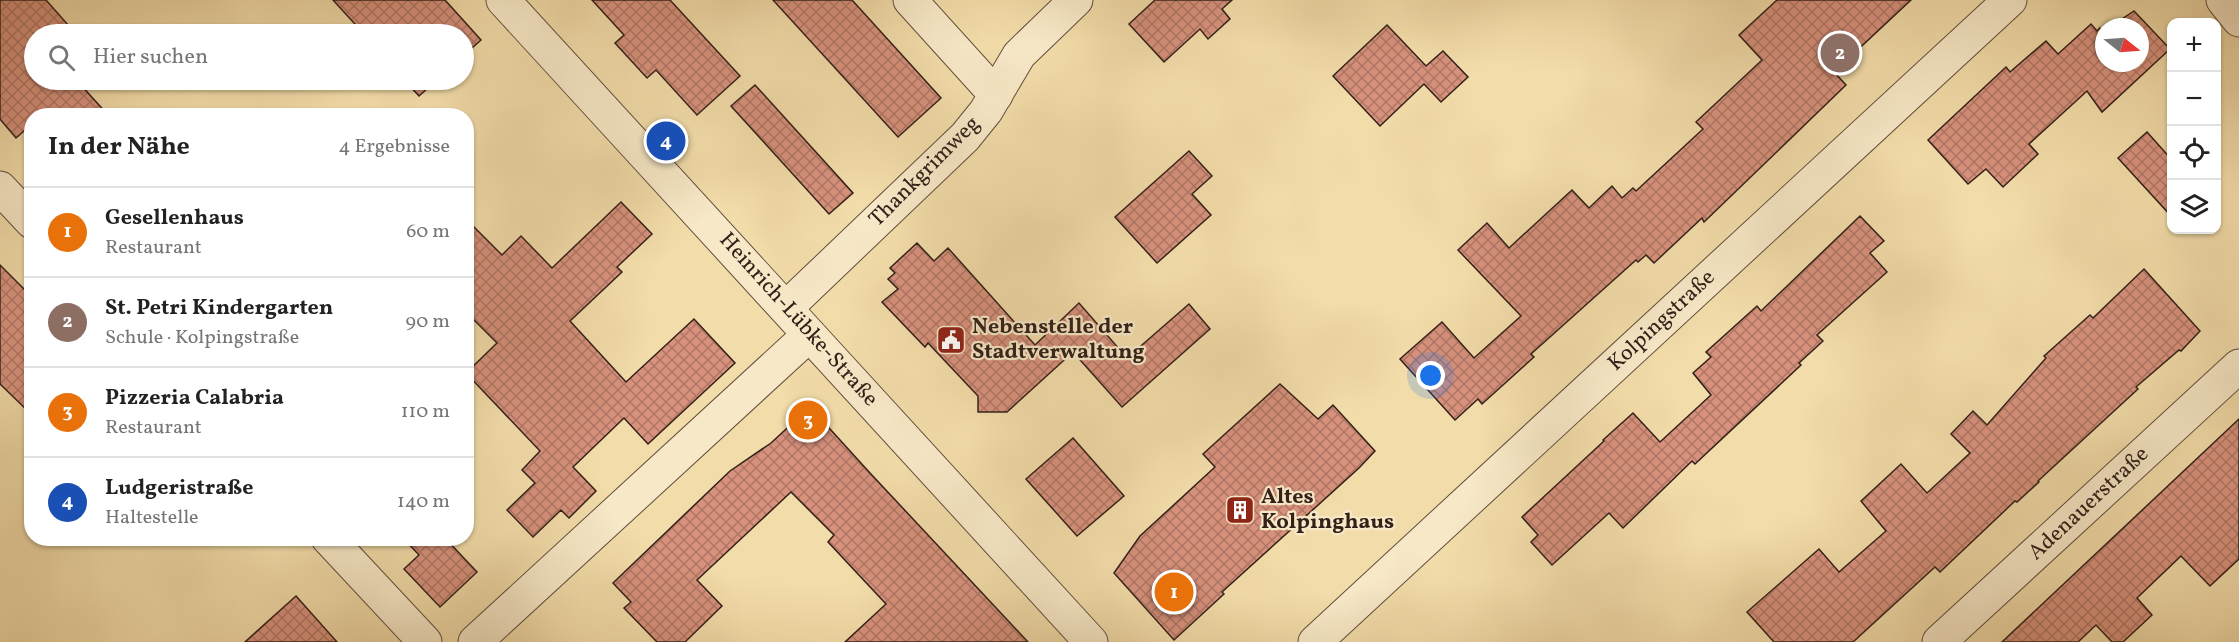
<!DOCTYPE html>
<html lang="de">
<head>
<meta charset="utf-8">
<style>
  body { margin:0; font-family:Vollkorn,serif; background:#f6f6f6; color:#222 }
  .controls { position:absolute; right:18px; top:18px; display:grid; overflow:hidden; border-radius:12px; box-shadow:0 2px 4px #0004 }
  .controls button { width:54px; height:54px; display:grid; place-items:center; padding:0; border:0; border-bottom:2px solid #e0e0e0; background:#fff; color:#222; font:30px sans-serif }
  .compass { position:absolute; left:2095px; top:18px; width:54px; height:54px; border-radius:50%; background:#fff; box-shadow:0 2px 4px #0004; rotate:107deg }
  .you { position:absolute; left:1431px; top:376px; width:21px; height:21px; margin:-15px; border:4px solid #fff; border-radius:50%; background:#1a73e8; box-shadow:0 0 0 9px #1a73e833 }
  .badge { display:grid; place-items:center; width:39px; height:39px; border-radius:50%; background:#8f2418; color:#fff; font-size:20px; font-weight:700 }
  .pin { position:absolute; translate:-50% -50%; border:3px solid #fff; box-shadow:0 2px 6px #0006 }
  .list { margin:0; padding:0; list-style:none }
  h2 { display:flex; justify-content:space-between; align-items:center; height:78px; margin:0; padding:0 24px; font-size:26px }
  h2 small { font-size:20px; font-weight:400; color:#767676 }
  .list li { display:grid; grid-template-columns:39px 1fr auto; gap:18px; align-items:center; box-sizing:border-box; height:90px; padding:0 24px; border-top:2px solid #e0e0e0 }
  .list b { display:block; font-size:22px; white-space:nowrap }
  .list p { margin:0; font-size:20px; white-space:nowrap; color:#767676 }
  .list em { font-size:20px; font-style:normal; color:#767676 }
  .icon { flex:none; width:33px; height:33px; fill:none; stroke:currentColor; stroke-width:2; stroke-linecap:round; stroke-linejoin:round }
  .map { position:relative; flex:none; width:2239px; height:642px; overflow:hidden }
  .search { position:absolute; background:#fff; box-shadow:0 2px 4px #0004; left:24px; top:24px; width:450px; height:66px; display:flex; align-items:center; gap:15px; box-sizing:border-box; padding:0 21px; border-radius:33px; color:#767676; font-size:22px }
  .panel { position:absolute; background:#fff; box-shadow:0 2px 4px #0004; left:24px; top:108px; width:450px; height:438px; border-radius:24px }
  .map>svg:first-child { display:block }
</style>
</head>
<body>
<div class="map">
<svg width="2239" height="642" viewBox="0 0 2239 642">
  <defs>
    <pattern id="building-cross-hatch" width="8" height="8" patternUnits="userSpaceOnUse" patternTransform="scale(1.5)"><rect width="8" height="8" fill="#d7917c"/><path d="M0 0l8 8M0 8l8-8" fill="none" stroke="#af7665"/></pattern>
  </defs>
  <rect width="100%" height="100%" fill="#f2dca9"/>
  <filter id="stains"><feTurbulence type="fractalNoise" baseFrequency=".00333" numOctaves="4"/><feColorMatrix values="0 0 0 0 .2 0 0 0 0 .09 0 0 0 0 .02 0 0 0 .5 -.17"/></filter>
  <radialGradient id="worn" r=".72"><stop offset=".6" stop-color="#630" stop-opacity="0"/><stop offset="1" stop-color="#630" stop-opacity=".3"/></radialGradient>
  <g fill="url(#building-cross-hatch)" stroke="#322019" stroke-width="1.5">
    <polygon points="0,0 46,0 76,34 34,34 34,80 83,80 79,83 109,116 32,116 32,124 16,138 0,119"/>
    <polygon points="333,0 445,0 481,40 464,55 464,34 364,34"/>
    <polygon points="592,0 670,0 740,76 697,115 656,70 647,78 615,43 624,35"/>
    <polygon points="773,0 852,0 941,98 898,137"/>
    <polygon points="1155,0 1232,0 1222,9 1230,19 1208,39 1200,29 1164,62 1129,24"/>
    <polygon points="1777,0 1911,0 1834,72 1846,85 1704,222 1702,218 1654,263 1646,255 1638,262 1636,260 1531,354 1534,357 1482,404 1478,399 1455,420 1400,359 1442,322 1474,358 1521,316 1458,250 1487,223 1509,248 1572,190 1589,208 1612,186 1622,198 1633,188 1636,191 1703,129 1696,122 1762,60 1739,35"/>
    <polygon points="2134,11 2170,49 2102,112 2087,91 2029,144 2038,154 2003,187 1986,169 1968,184 1928,140 2006,67 2010,72 2046,41 2058,54 2091,24 2097,31 2100,28 2104,31 2104,63 2140,63 2140,27 2110,27"/>
    <polygon points="1387,25 1426,66 1443,51 1468,77 1441,102 1424,84 1380,126 1333,76"/>
    <polygon points="404,80 437,80 419,96"/>
    <polygon points="755,85 853,193 829,214 731,106"/>
    <polygon points="2147,132 2172,160 2172,217 2118,158"/>
    <polygon points="1189,151 1212,176 1192,194 1211,215 1157,263 1115,217"/>
    <polygon points="621,202 652,234 617,267 622,272 570,321 626,382 694,319 735,363 648,444 624,418 573,467 596,491 569,518 561,510 533,537 507,510 535,483 522,470 540,451 466,373 497,343 466,312 466,219 502,255 521,236 552,268"/>
    <polygon points="1860,216 1884,241 1870,253 1887,272 1817,335 1823,341 1799,363 1801,365 1695,464 1692,461 1623,528 1609,513 1552,565 1531,542 1538,535 1522,517 1604,441 1603,440 1633,413 1660,442 1711,395 1693,373 1711,357 1706,352 1757,306 1761,311"/>
    <polygon points="917,243 934,261 948,248 1035,345 1079,303 1127,358 1189,304 1210,329 1122,407 1073,352 1007,412 978,412 978,396 928,343 925,347 882,302 898,289 888,279 895,273 890,268"/>
    <polygon points="0,265 32,297 32,415 0,384"/>
    <polygon points="2144,269 2200,331 2181,351 2179,350 2136,387 2138,389 2038,481 2039,482 2017,502 2015,501 1940,572 1935,567 1853,642 1774,642 1747,612 1819,549 1839,572 1886,531 1861,501 1901,464 1927,493 1970,453 1951,434 1973,411 1987,425 2046,358 2044,356 2090,315 2093,318"/>
    <polygon points="1280,384 1318,419 1333,405 1375,451 1359,468 1222,592 1224,594 1174,640 1114,573 1140,536 1215,467 1203,454"/>
    <polygon points="810,407 870,473 1028,642 845,642 886,604 828,542 834,535 791,492 697,580 722,606 685,642 657,642 624,608 631,602 613,583 730,471 771,443"/>
    <polygon points="2239,419 2239,559 2210,586 2181,556 2137,598 2152,615 2123,642 2112,642 2096,625 2078,642 2002,642"/>
    <polygon points="1073,438 1124,496 1077,536 1026,479"/>
    <polygon points="403,538 445,538 477,572 440,607 404,569 419,555"/>
    <polygon points="296,596 337,642 245,642"/>
  </g>
  <g fill="none" stroke-linecap="round" stroke-linejoin="round">
    <g stroke="#624f3d" stroke-width="35">
      <g id="minor">
        <polyline points="503,0 1091,642"/>
        <polyline points="910,0 996,95"/>
        <polyline points="2223,0 2239,20"/>
        <polyline points="0,188 32,222"/>
        <polyline points="786,308 965,137 986,111 1019,55 1076,0"/>
        <polyline points="328,538 425,642"/>
        <polyline points="475,642 809,335"/>
        <polyline points="1315,642 2010,0"/>
        <polyline points="1939,642 2239,366"/>
      </g>
    </g>
    <use href="#minor" stroke="#f7e8c7" stroke-width="33"/>
  </g>
  <defs>
    <g id="civic-square" transform="scale(1.5)"><rect x="-9" y="-9" width="18" height="18" rx="4" fill="#8f2418" stroke="#f7e8c7"/><path d="M-.6-6.5H3V-4.5H.6V-3L4-1V1h2V6H-6V1h2V-1L-.6-3ZM-1.2 2.5V6h2.4V2.5Z" fill="#fff"/></g>
    <g id="building-square" transform="scale(1.5)"><rect x="-9" y="-9" width="18" height="18" rx="4" fill="#8f2418" stroke="#f7e8c7"/><path d="M-4-6H4V6H1V3H-1V6H-4ZM-2.5-4.3h1.7v1.8h-1.7ZM.8-4.3h1.7v1.8H.8ZM-2.5-1h1.7V.8h-1.7ZM.8-1h1.7V.8H.8Z" fill="#fff"/></g>
  </defs>
  <g fill-rule="evenodd">
    <use href="#civic-square" x="951" y="340"/>
    <use href="#building-square" x="1240" y="510"/>
  </g>
  <g text-anchor="middle" dominant-baseline="central" stroke-width="4.5" stroke-linejoin="round" paint-order="stroke">
    <g font-size="22" fill="#322019" stroke="#f7e8c7">
      <text transform="translate(925 172) rotate(-45)">Thankgrimweg</text>
      <text transform="translate(798 320) rotate(48)">Heinrich-Lübke-Straße</text>
      <text transform="translate(1662 321) rotate(-43)">Kolpingstraße</text>
      <text transform="translate(2089 504) rotate(-43)">Adenauerstraße</text>
    </g>
    <g font-size="22" font-weight="bold" fill="#322019" stroke="#f7e8c7" text-anchor="start">
      <text x="972" y="327">Nebenstelle der<tspan x="972" dy="25">Stadtverwaltung</tspan></text>
      <text x="1261" y="497">Altes<tspan x="1261" dy="25">Kolpinghaus</tspan></text>
    </g>
  </g>
  <rect width="100%" height="100%" filter="url(#stains)"/>
  <rect width="100%" height="100%" fill="url(#worn)"/>
</svg>
<div class="controls">
<button>+</button>
<button>−</button>
<button><svg class="icon" aria-label="locate" viewBox="0 0 24 24"><circle cx="12" cy="12" r="6"/><path d="M12 2v4M12 18v4M2 12h4M18 12h4"/></svg></button>
<button><svg class="icon" aria-label="layers" viewBox="0 0 24 24"><path d="M12 4l9 5-9 5-9-5zM3 14l9 5 9-5"/></svg></button>
</div>
<svg class="compass" viewBox="-18 -18 36 36"><path d="M0-13l5 13h-10z" fill="#e53935"/><path d="M0 13l5-13h-10z" fill="#767676"/></svg>
<div class="you"></div>
<div class="pin badge" style="left:1174px;top:592px;background:#e8710a">1</div>
<div class="pin badge" style="left:1840px;top:53px;background:#8d6e63">2</div>
<div class="pin badge" style="left:808px;top:420px;background:#e8710a">3</div>
<div class="pin badge" style="left:666px;top:141px;background:#1a4fb4">4</div>
<div class="search"><svg class="icon" aria-label="search" viewBox="0 0 24 24"><circle cx="10" cy="10" r="6"/><path d="M15 15l6 6"/></svg>Hier suchen</div>
<section class="panel">
<h2>In der Nähe<small>4 Ergebnisse</small></h2>
<ul class="list">
<li><span class="badge" style="background:#e8710a">1</span><div><b>Gesellenhaus</b><p>Restaurant</p></div><em>60 m</em></li>
<li><span class="badge" style="background:#8d6e63">2</span><div><b>St. Petri Kindergarten</b><p>Schule · Kolpingstraße</p></div><em>90 m</em></li>
<li><span class="badge" style="background:#e8710a">3</span><div><b>Pizzeria Calabria</b><p>Restaurant</p></div><em>110 m</em></li>
<li><span class="badge" style="background:#1a4fb4">4</span><div><b>Ludgeristraße</b><p>Haltestelle</p></div><em>140 m</em></li>
</ul>
</section>
</div>
</body>
</html>
